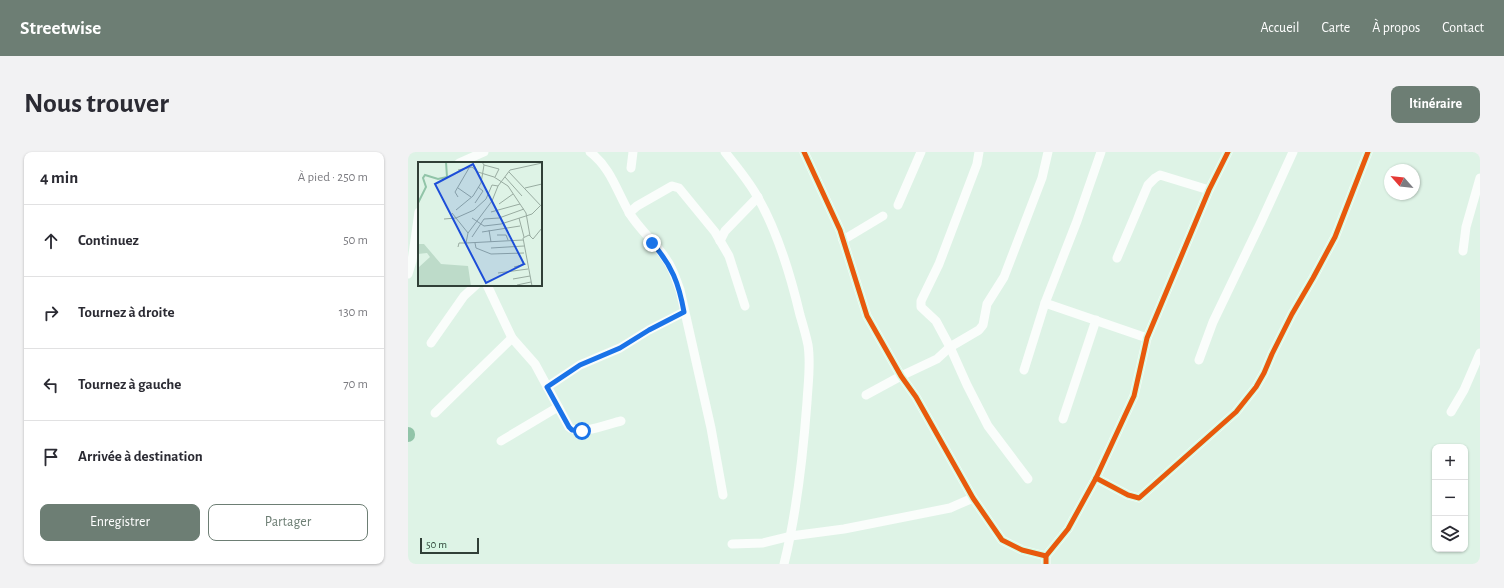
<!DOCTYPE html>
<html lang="fr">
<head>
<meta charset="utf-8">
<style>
  body { margin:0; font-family:"Alegreya Sans",sans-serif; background:#f2f2f3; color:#2b2b33 }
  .controls { position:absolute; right:12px; bottom:12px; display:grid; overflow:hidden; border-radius:8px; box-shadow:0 1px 3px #0004 }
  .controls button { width:36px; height:36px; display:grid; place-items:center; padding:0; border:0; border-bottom:1px solid #e1e1e2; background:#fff; color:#2b2b33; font:20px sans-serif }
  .compass { position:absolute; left:976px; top:12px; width:36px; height:36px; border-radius:50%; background:#fff; box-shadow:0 1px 3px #0004; rotate:297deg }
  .scale { position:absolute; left:12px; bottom:10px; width:59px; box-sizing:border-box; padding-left:4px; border:2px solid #303f37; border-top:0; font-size:11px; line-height:14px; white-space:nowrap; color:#303f37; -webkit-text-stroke:3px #d6fbe5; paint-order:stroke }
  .stop { position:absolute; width:12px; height:12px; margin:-9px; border:3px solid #1a73e8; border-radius:50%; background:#fff }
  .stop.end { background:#1a73e8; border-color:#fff; box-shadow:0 1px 4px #0008 }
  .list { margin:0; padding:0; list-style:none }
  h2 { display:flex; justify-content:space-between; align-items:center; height:52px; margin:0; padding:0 16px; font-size:17px }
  h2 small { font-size:13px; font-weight:400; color:#7c7c81 }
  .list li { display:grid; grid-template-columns:26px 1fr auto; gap:12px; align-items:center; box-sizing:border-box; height:72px; padding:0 16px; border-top:1px solid #e1e1e2 }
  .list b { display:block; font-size:15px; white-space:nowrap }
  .list em { font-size:13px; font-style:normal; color:#7c7c81 }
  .actions { display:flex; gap:8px; padding:12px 16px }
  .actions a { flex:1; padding:9px 0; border:1px solid #6d7e74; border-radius:8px; text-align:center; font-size:14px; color:#6d7e74 }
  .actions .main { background:#6d7e74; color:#fff }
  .icon { flex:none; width:22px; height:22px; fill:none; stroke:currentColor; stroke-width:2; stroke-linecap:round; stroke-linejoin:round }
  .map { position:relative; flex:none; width:1072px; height:412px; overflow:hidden; border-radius:8px }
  header { display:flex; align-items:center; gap:24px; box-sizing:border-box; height:56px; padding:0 20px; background:#6d7e74; color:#fff }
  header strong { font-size:19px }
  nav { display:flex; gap:22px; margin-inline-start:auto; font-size:14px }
  .intro { display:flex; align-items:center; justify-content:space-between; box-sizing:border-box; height:96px; padding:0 24px }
  h1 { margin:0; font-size:28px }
  .button { padding:10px 18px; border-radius:8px; background:#6d7e74; color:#fff; font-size:14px; font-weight:700 }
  main { display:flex; gap:24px; padding:0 24px }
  aside { flex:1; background:#fff; border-radius:8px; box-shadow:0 1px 3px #0004 }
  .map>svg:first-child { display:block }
</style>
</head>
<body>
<header>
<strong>Streetwise</strong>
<nav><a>Accueil</a><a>Carte</a><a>À propos</a><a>Contact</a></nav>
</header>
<div class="intro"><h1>Nous trouver</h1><a class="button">Itinéraire</a></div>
<main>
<aside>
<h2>4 min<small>À pied · 250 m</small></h2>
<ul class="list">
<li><svg class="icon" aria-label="ahead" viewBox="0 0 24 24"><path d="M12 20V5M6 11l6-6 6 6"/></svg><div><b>Continuez</b></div><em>50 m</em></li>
<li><svg class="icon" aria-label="right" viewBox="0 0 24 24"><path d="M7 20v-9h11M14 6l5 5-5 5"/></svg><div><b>Tournez à droite</b></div><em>130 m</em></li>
<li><svg class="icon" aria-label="left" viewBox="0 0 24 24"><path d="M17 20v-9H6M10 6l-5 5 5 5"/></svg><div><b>Tournez à gauche</b></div><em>70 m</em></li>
<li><svg class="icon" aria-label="arrive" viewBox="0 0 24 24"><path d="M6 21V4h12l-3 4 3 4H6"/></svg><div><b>Arrivée à destination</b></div></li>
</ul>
<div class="actions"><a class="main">Enregistrer</a><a>Partager</a></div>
</aside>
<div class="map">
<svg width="1072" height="412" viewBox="0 0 1072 412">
  <rect width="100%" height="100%" fill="#def3e6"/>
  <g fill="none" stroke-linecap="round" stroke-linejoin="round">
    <polyline stroke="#91c4a8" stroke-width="14" points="0,282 0,283"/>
    <g stroke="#fafdfb" stroke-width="9">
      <path d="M182,0C203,16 209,40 222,62C232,78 248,91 258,107C265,116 268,128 272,138L303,276L315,343"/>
      <path d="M317,0C328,14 340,28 349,44C369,78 383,125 392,163C395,173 398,183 400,193C403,212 400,231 399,250C395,304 389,360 376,412"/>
      <polyline points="396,0 432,78 459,164 493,224 508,245 565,346 594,388 614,398 638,404"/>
      <polyline points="571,0 569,12 531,112 513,149 513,155 528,169 542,195 559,233 580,274 620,327"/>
      <polyline points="51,11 76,0"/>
      <polyline points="223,16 225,0"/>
      <polyline points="490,53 513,0"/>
      <polyline points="221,61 229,54 264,34 271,36 307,80 321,104 337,154"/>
      <polyline points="435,88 475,64"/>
      <polyline points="312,89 317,79 350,45"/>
      <polyline points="1055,99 1058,75 1072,26"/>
      <polyline points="709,106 740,33 747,26 752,23 801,38"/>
      <polyline points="0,122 4,109 11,60"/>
      <path d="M79,133L104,186L127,212L161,275C171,284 200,272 213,269"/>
      <polyline points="637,151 739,186"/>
      <polyline points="23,191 56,144 68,133"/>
      <polyline points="791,208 805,170 853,70 885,0"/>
      <polyline points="616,218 637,151 669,69 693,0"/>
      <polyline points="139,235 172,213 212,196 241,178 276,160"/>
      <polyline points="458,243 493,224 529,207 542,195 571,178 575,173 579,152 596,125 634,26 640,0"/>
      <polyline points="1043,260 1056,238 1072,201"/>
      <polyline points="27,261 104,186"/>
      <polyline points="655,267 688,168"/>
      <polyline points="93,289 150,255"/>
      <polyline points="688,326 720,343 731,346 828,260 848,235 856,221 864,202 884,162 905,126 927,85 960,0"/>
      <polyline points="324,392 355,391 383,384 436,377 542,356 565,346"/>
      <polyline points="638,412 638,404 660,377 688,326 726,244 739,186 801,38 820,0"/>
    </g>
    <g stroke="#d6fbe5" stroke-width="8">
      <g id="cycleway">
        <polyline points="396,0 432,78 459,164 493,224 508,245 565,346 594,388 614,398 638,404"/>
        <polyline points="688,326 720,343 731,346 828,260 848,235 856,221 864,202 884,162 905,126 927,85 960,0"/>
        <polyline points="638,412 638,404 660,377 688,326 726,244 739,186 801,38 820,0"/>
      </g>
    </g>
    <use href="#cycleway" stroke="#e8590c" stroke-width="5"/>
  </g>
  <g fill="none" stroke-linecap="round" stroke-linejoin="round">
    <path stroke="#1a73e8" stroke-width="5" d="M174,279L164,278L161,275L139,235L172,213L212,196L241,178L276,160C271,132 264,113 244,91"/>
  </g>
  <g transform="translate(10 10)">
    <rect width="124" height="124" fill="#def3e6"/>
    <path d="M0,82H6L23,102L50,104L53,124H0V106L12,95L9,91L0,92Z" fill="#bddbc9"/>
    <path fill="none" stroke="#91c4a8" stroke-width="2" d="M0,41L8,25L5,16L7,13L20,17L29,15L28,0"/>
    <path fill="none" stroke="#98aba0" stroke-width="1" d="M66,3L81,7L77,15M40,8L54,5L60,10L76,15L90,24L108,51L112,74M91,10L124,45M87,15L104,34M40,26L53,35M107,26L124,22M40,35L37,30L51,6M57,41L65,29L60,25M81,42L95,32M38,48L55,34L63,21L66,3L64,0M73,50L102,42M34,51L50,71M54,56L66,64L83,62L114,52L122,44M101,56L106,75M26,57L38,56L56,48L68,37L74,23L80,24M71,68L73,80M64,70L102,64M79,73H88L90,78M54,75L66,57L81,56L106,47M48,81L50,71L74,39L80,24L92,8L124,1M57,81L58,86L73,92L106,91M40,85L41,81H48L105,78M73,86L106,84M96,105L108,102M80,111L110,107M95,117L112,114M99,123L113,120M114,124L105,76L111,73L115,77L124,66"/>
    <path fill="#1d4ed8" fill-opacity="0.15" stroke="#1d4ed8" stroke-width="2" d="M55,2L106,102L68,121L17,22Z"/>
    <rect width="124" height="124" fill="none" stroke="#303f37" stroke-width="2"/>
  </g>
</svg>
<div class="controls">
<button>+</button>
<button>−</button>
<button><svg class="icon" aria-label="layers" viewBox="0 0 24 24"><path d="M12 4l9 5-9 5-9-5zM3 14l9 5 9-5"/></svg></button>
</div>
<svg class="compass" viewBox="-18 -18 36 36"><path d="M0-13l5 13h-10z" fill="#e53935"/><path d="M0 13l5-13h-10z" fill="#7c7c81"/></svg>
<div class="scale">50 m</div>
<div class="stop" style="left:174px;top:279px"></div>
<div class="stop end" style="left:244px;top:91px"></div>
</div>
</main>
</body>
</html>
